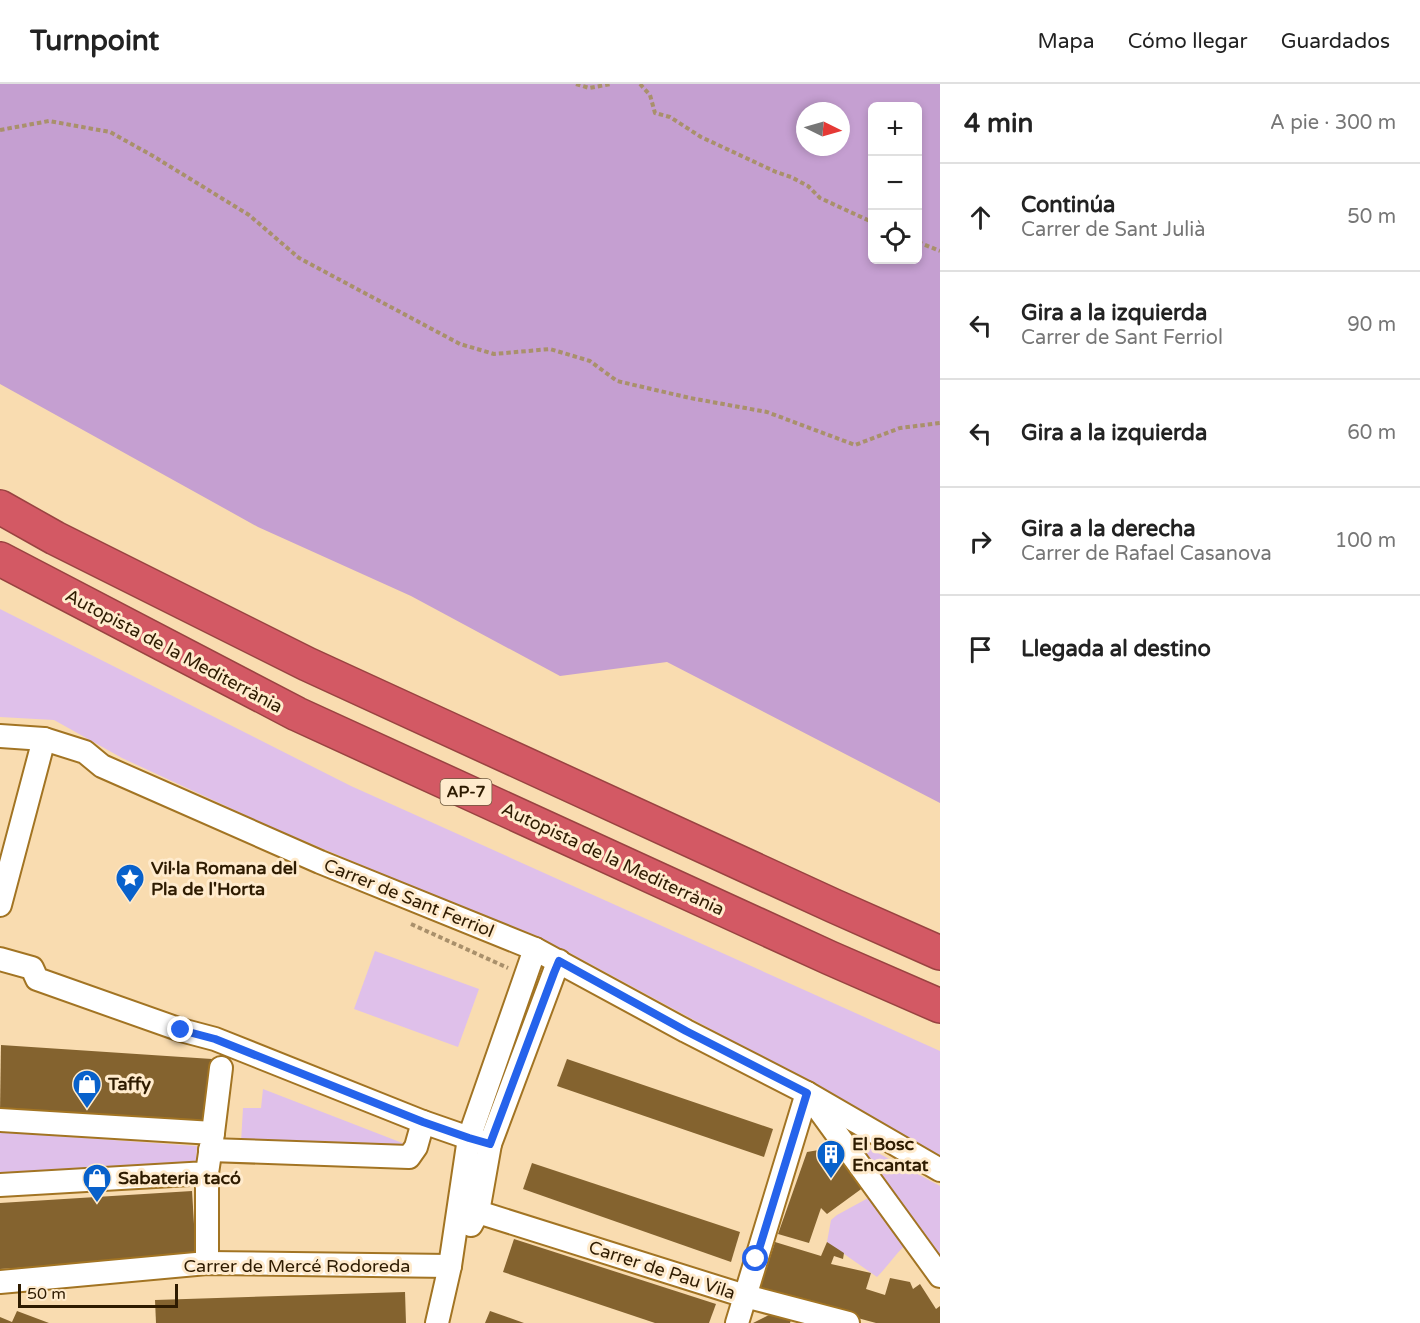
<!DOCTYPE html>
<html lang="es">
<head>
<meta charset="utf-8">
<style>
  body { margin:0; font-family:"Varela Round",sans-serif; background:#f6f6f6; color:#222 }
  .controls { position:absolute; right:18px; top:18px; display:grid; overflow:hidden; border-radius:9px; box-shadow:0 3px 9px #0003 }
  .controls button { width:54px; height:54px; display:grid; place-items:center; padding:0; border:0; border-bottom:2px solid #e0e0e0; background:#fff; color:#222; font:30px sans-serif }
  .compass { position:absolute; left:796px; top:18px; width:54px; height:54px; border-radius:50%; background:#fff; box-shadow:0 3px 9px #0003; rotate:95deg }
  .scale { position:absolute; left:18px; bottom:15px; width:160px; box-sizing:border-box; padding-left:6px; border:3px solid #2e1b00; border-top:0; font-size:16px; line-height:21px; white-space:nowrap; color:#2e1b00; -webkit-text-stroke:4px #ffebcd; paint-order:stroke }
  .stop { position:absolute; width:18px; height:18px; margin:-14px; border:4px solid #2563eb; border-radius:50%; background:#fff }
  .stop.end { background:#2563eb; border-color:#fff; box-shadow:0 2px 6px #0008 }
  .list { margin:0; padding:0; list-style:none }
  h2 { display:flex; justify-content:space-between; align-items:center; height:78px; margin:0; padding:0 24px; font-size:26px }
  h2 small { font-size:20px; font-weight:400; color:#767676 }
  .list li { display:grid; grid-template-columns:39px 1fr auto; gap:18px; align-items:center; box-sizing:border-box; height:108px; padding:0 24px; border-top:2px solid #e0e0e0 }
  .list b { display:block; font-size:22px; white-space:nowrap }
  .list p { margin:0; font-size:20px; white-space:nowrap; color:#767676 }
  .list em { font-size:20px; font-style:normal; color:#767676 }
  .icon { flex:none; width:33px; height:33px; fill:none; stroke:currentColor; stroke-width:2; stroke-linecap:round; stroke-linejoin:round }
  .map { position:relative; flex:none; width:940px; height:1239px; overflow:hidden }
  header { display:flex; align-items:center; gap:36px; box-sizing:border-box; height:84px; padding:0 30px; background:#fff; border-bottom:2px solid #e0e0e0 }
  header strong { font-size:28px }
  nav { display:flex; gap:33px; margin-inline-start:auto; font-size:21px }
  main { display:flex }
  aside { flex:1; background:#fff }
  .map>svg:first-child { display:block }
</style>
</head>
<body>
<header>
<strong>Turnpoint</strong>
<nav><a>Mapa</a><a>Cómo llegar</a><a>Guardados</a></nav>
</header>
<main>
<div class="map">
<svg width="940" height="1239" viewBox="0 0 940 1239">
  <rect width="100%" height="100%" fill="#f9dcb0"/>
  <g fill="#dfc0ea">
    <polygon points="0,525 351,702 940,967 940,1072 842,1016 568,868 271,743 122,674 54,636 0,633"/>
    <polygon points="375,867 479,905 458,963 354,925"/>
    <polygon points="263,1005 405,1060 404,1065 241,1058 243,1024 261,1024"/>
    <polygon points="0,1048 197,1062 196,1082 0,1092"/>
    <polygon points="848,1053 940,1102 940,1178"/>
    <path d="M870,1113L904,1162C894,1172 887,1183 877,1193L827,1158L831,1136L837,1131Z"/>
  </g>
  <path fill="#c59fd1" fill-rule="evenodd" d="M0,0H940V719L667,578L560,592L411,512L258,443L0,300ZM872,22H918V176H872ZM805,27H841V63H805Z"/>
  <g fill="#84632f">
    <polygon points="1,961 212,975 207,1041 0,1028"/>
    <polygon points="567,975 773,1045 764,1073 557,1002"/>
    <polygon points="836,1063 864,1103 827,1130 821,1124 809,1159 778,1150 807,1068"/>
    <polygon points="532,1079 740,1148 731,1178 523,1105"/>
    <polygon points="192,1107 196,1173 0,1185 0,1119"/>
    <polygon points="514,1155 716,1220 709,1239 655,1239 503,1188"/>
    <polygon points="775,1158 821,1172 827,1158 844,1169 843,1175 834,1172 831,1180 871,1189 866,1205 885,1211 890,1194 910,1198 913,1205 920,1200 936,1225 940,1222 940,1239 876,1239 806,1220 760,1205"/>
    <polygon points="405,1208 406,1239 156,1239 155,1216"/>
    <polygon points="17,1227 49,1239 0,1239 0,1233 12,1238"/>
    <polygon points="490,1227 524,1239 485,1239"/>
    <polygon points="771,1230 791,1236 790,1239 753,1239"/>
  </g>
  <g fill="none" stroke-linecap="round" stroke-linejoin="round">
    <g stroke="#a27423" stroke-width="26">
      <g id="minor">
        <polyline points="0,652 44,655 85,668 102,682 320,778 535,865 686,947 807,1009 940,1086"/>
        <polyline points="0,821 44,655"/>
        <polyline points="0,875 32,884 37,895 181,946 215,955 423,1038 469,1054 490,1060"/>
        <polyline points="812,1016 940,1192"/>
        <polyline points="0,1036 213,1049 207,1089 0,1101"/>
        <polyline points="213,1049 221,984"/>
        <polyline points="210,1066 409,1073 416,1063 423,1038"/>
        <polyline points="207,1089 207,1179"/>
        <polyline points="478,1128 745,1212 848,1239"/>
        <polyline points="471,1141 478,1128 490,1060 554,889 559,877"/>
        <polyline points="0,1198 207,1179 450,1182"/>
        <polyline points="437,1239 450,1182 469,1054 535,865"/>
        <polyline points="737,1239 807,1009"/>
      </g>
    </g>
    <g stroke="#994341" stroke-width="36">
      <g id="highway">
        <polyline points="0,423 55,454 307,580 834,822 940,869"/>
        <polyline points="0,475 297,630 830,874 940,922"/>
      </g>
    </g>
    <g stroke="#a9906b" stroke-width="4" stroke-dasharray="4.5 3" stroke-linecap="butt">
      <polyline points="576,0 589,4 611,0"/>
      <polyline points="640,0 650,11 655,29 670,33 701,53 776,88 791,93 808,102 820,114 872,138"/>
      <polyline points="0,46 49,37 110,48 153,72 249,131 299,174 460,260 494,270 550,265 590,277 617,297 690,314 767,328 855,361 900,344 940,339"/>
      <polyline points="918,158 940,167"/>
      <polyline points="411,840 508,884"/>
    </g>
    <use href="#minor" stroke="#fff" stroke-width="22"/>
    <use href="#highway" stroke="#d35964" stroke-width="33"/>
  </g>
  <g fill="none" stroke-linecap="round" stroke-linejoin="round">
    <polyline stroke="#2563eb" stroke-width="8" points="181,946 215,955 423,1038 469,1054 490,1060 554,889 559,877 686,947 807,1009 756,1175"/>
  </g>
  <defs>
    <g id="sight-pin" transform="scale(1.5)"><path d="M0 17L-7.5 6A9.5 9.5 0 1 1 7.5 6Z" fill="#0861cb" stroke="#ffebcd"/><path d="M0-6L1.8-2.2L6-1.7L2.9 1.2L3.7 5.4L0 3.3L-3.7 5.4L-2.9 1.2L-6-1.7L-1.8-2.2Z" fill="#fff"/></g>
    <g id="shop-pin" transform="scale(1.5)"><path d="M0 17L-7.5 6A9.5 9.5 0 1 1 7.5 6Z" fill="#0861cb" stroke="#ffebcd"/><path d="M-5-2.5h2.3a2.7 3.5 0 0 1 5.4 0H5L5.5 6h-11ZM-1.5-2.5h3a1.5 2.3 0 0 0-3 0Z" fill="#fff"/></g>
    <g id="building-pin" transform="scale(1.5)"><path d="M0 17L-7.5 6A9.5 9.5 0 1 1 7.5 6Z" fill="#0861cb" stroke="#ffebcd"/><path d="M-4-6H4V6H1V3H-1V6H-4ZM-2.5-4.3h1.7v1.8h-1.7ZM.8-4.3h1.7v1.8H.8ZM-2.5-1h1.7V.8h-1.7ZM.8-1h1.7V.8H.8Z" fill="#fff"/></g>
  </defs>
  <g fill-rule="evenodd">
    <use href="#sight-pin" x="130" y="794"/>
    <use href="#shop-pin" x="87" y="1000"/>
    <use href="#building-pin" x="831" y="1070"/>
    <use href="#shop-pin" x="97" y="1094"/>
  </g>
  <g text-anchor="middle" dominant-baseline="central" stroke-width="6" stroke-linejoin="round" paint-order="stroke">
    <rect fill="#ffebcd" stroke="#6d593e" stroke-width="1.5" x="440.5" y="695" width="51" height="26" rx="4.5"/>
    <g font-size="16" font-weight="bold" fill="#2e1b00">
      <text x="466" y="708">AP-7</text>
    </g>
    <g font-size="18" fill="#2e1b00" stroke="#ffebcd">
      <text transform="translate(174 567) rotate(28)">Autopista de la Mediterrània</text>
      <text transform="translate(613 775) rotate(25)">Autopista de la Mediterrània</text>
      <text transform="translate(409 814) rotate(22)">Carrer de Sant Ferriol</text>
      <text x="297" y="1182">Carrer de Mercé Rodoreda</text>
      <text transform="translate(662 1186) rotate(18)">Carrer de Pau Vila</text>
    </g>
    <g font-size="18" font-weight="bold" fill="#2e1b00" stroke="#ffebcd" text-anchor="start">
      <text x="151" y="784">Vil·la Romana del<tspan x="151" dy="21">Pla de l'Horta</tspan></text>
      <text x="108" y="1000">Taffy</text>
      <text x="852" y="1060">El Bosc<tspan x="852" dy="21">Encantat</tspan></text>
      <text x="118" y="1094">Sabateria tacó</text>
    </g>
  </g>
</svg>
<div class="controls">
<button>+</button>
<button>−</button>
<button><svg class="icon" aria-label="locate" viewBox="0 0 24 24"><circle cx="12" cy="12" r="6"/><path d="M12 2v4M12 18v4M2 12h4M18 12h4"/></svg></button>
</div>
<svg class="compass" viewBox="-18 -18 36 36"><path d="M0-13l5 13h-10z" fill="#e53935"/><path d="M0 13l5-13h-10z" fill="#767676"/></svg>
<div class="scale">50 m</div>
<div class="stop" style="left:756px;top:1175px"></div>
<div class="stop end" style="left:181px;top:946px"></div>
</div>
<aside>
<h2>4 min<small>A pie · 300 m</small></h2>
<ul class="list">
<li><svg class="icon" aria-label="ahead" viewBox="0 0 24 24"><path d="M12 20V5M6 11l6-6 6 6"/></svg><div><b>Continúa</b><p>Carrer de Sant Julià</p></div><em>50 m</em></li>
<li><svg class="icon" aria-label="left" viewBox="0 0 24 24"><path d="M17 20v-9H6M10 6l-5 5 5 5"/></svg><div><b>Gira a la izquierda</b><p>Carrer de Sant Ferriol</p></div><em>90 m</em></li>
<li><svg class="icon" aria-label="left" viewBox="0 0 24 24"><path d="M17 20v-9H6M10 6l-5 5 5 5"/></svg><div><b>Gira a la izquierda</b></div><em>60 m</em></li>
<li><svg class="icon" aria-label="right" viewBox="0 0 24 24"><path d="M7 20v-9h11M14 6l5 5-5 5"/></svg><div><b>Gira a la derecha</b><p>Carrer de Rafael Casanova</p></div><em>100 m</em></li>
<li><svg class="icon" aria-label="arrive" viewBox="0 0 24 24"><path d="M6 21V4h12l-3 4 3 4H6"/></svg><div><b>Llegada al destino</b></div></li>
</ul>
</aside>
</main>
</body>
</html>
